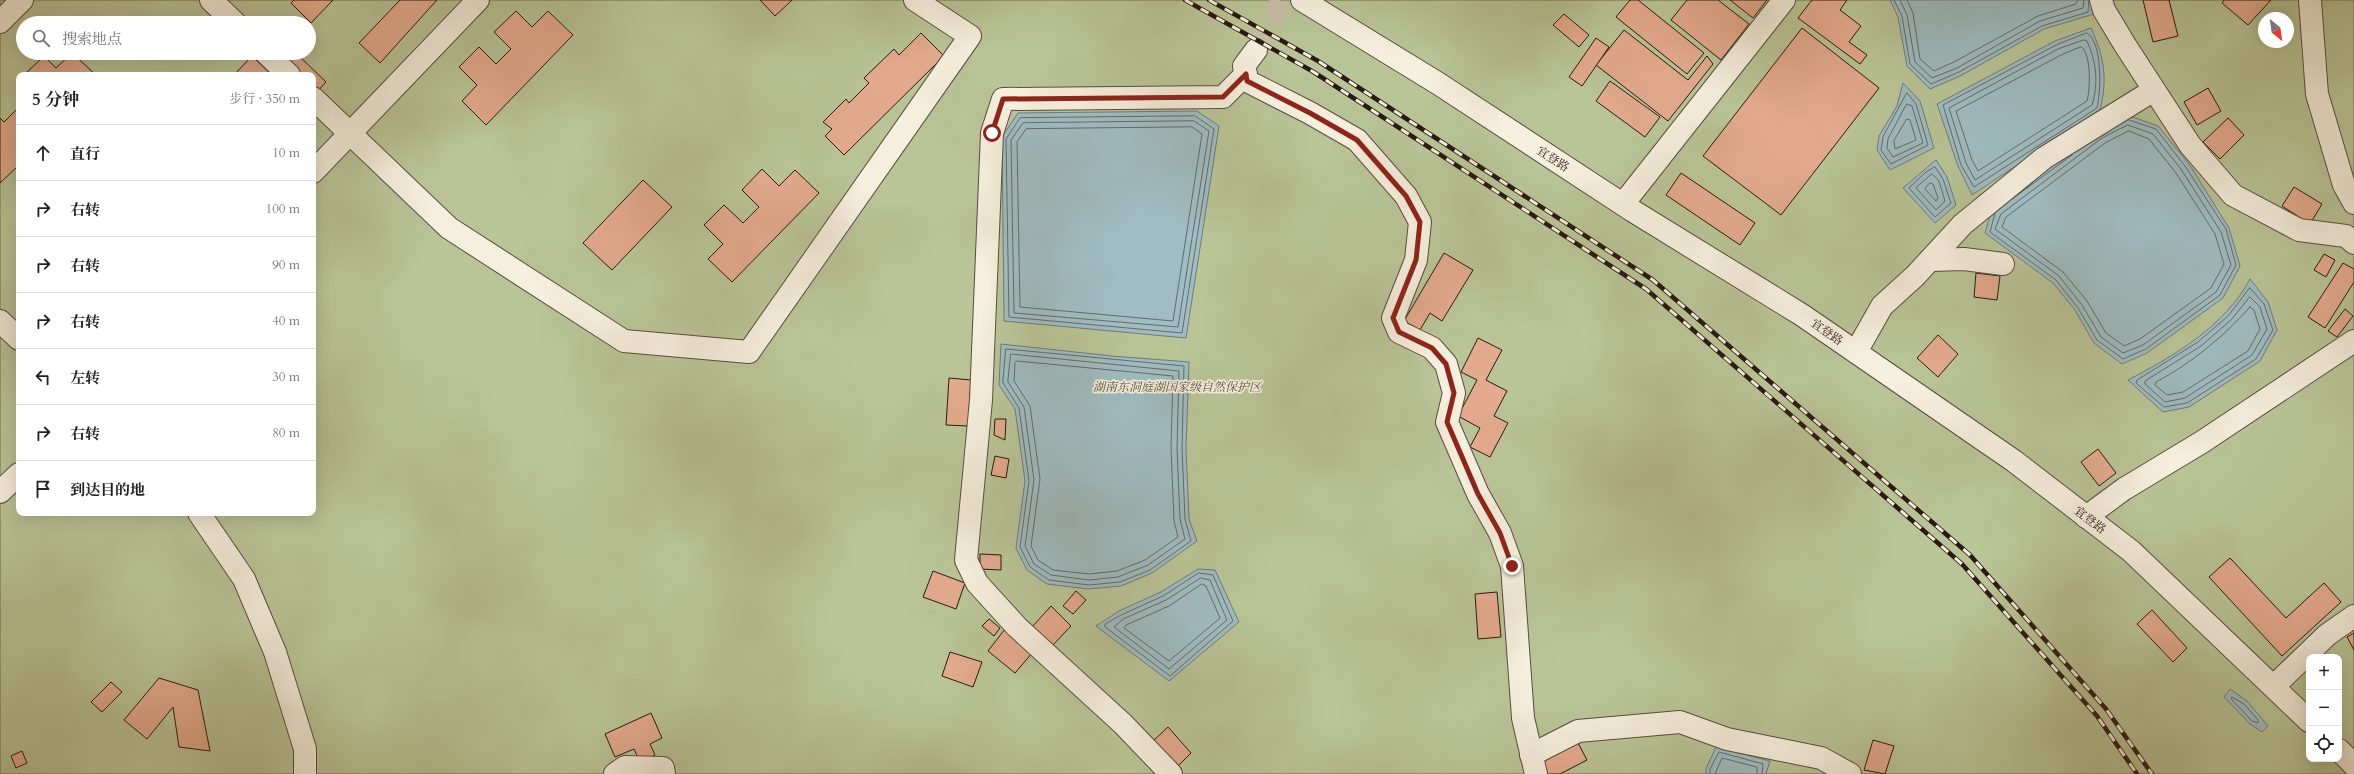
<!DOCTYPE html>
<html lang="zh">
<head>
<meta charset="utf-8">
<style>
  body { margin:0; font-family:Cardo,"Noto Serif SC",serif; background:#f2f2f2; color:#222 }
  .controls { position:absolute; right:12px; bottom:12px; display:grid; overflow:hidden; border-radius:8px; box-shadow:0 4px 16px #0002 }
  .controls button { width:36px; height:36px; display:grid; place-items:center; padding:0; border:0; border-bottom:1px solid #e0e0e0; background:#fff; color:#222; font:20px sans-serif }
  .compass { position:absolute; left:2258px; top:12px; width:36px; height:36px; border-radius:50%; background:#fff; box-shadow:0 4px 16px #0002; rotate:151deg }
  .stop { position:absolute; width:12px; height:12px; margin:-9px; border:3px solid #8f2418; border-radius:50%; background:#fff }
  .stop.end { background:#8f2418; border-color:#fff; box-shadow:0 1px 4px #0008 }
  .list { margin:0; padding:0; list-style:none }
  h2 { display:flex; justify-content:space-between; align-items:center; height:52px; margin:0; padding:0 16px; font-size:17px }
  h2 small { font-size:13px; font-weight:400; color:#767676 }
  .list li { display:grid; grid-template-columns:26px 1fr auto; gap:12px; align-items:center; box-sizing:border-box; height:56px; padding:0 16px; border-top:1px solid #e0e0e0 }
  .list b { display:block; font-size:15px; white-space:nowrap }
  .list em { font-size:13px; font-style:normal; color:#767676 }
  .icon { flex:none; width:22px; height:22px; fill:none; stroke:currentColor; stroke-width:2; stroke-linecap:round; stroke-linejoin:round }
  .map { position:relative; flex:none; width:2354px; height:774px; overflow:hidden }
  .search { position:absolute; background:#fff; box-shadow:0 4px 16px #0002; left:16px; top:16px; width:300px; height:44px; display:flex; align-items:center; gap:10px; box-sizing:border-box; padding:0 14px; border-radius:22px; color:#767676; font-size:15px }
  .panel { position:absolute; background:#fff; box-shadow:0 4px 16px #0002; left:16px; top:72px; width:300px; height:444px; border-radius:8px }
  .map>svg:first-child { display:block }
</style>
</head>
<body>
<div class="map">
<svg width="2354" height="774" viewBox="0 0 2354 774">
  <rect width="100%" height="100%" fill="#efe7cb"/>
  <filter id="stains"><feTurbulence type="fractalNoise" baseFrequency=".005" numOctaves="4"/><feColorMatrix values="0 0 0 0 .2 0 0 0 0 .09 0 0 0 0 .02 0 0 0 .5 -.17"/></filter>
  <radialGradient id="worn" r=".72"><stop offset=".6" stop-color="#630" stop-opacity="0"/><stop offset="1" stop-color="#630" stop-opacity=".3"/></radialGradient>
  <path fill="#b9c597" stroke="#706f54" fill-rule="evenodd" d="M0,0H2354V774H0ZM2264,18H2288V42H2264ZM23,23H309V53H23ZM19,75H313V513H19ZM2309,657H2339V759H2309Z"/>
  <g fill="#9fbdc2" stroke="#6f7b7b">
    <polygon points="1890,0 2092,0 2094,14 2044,29 1960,76 1930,89 1907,66 1898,17"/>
    <path d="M2091,28C2104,57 2108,78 2100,110L1972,195L1958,166L1937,104L2055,41Z"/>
    <polygon points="1903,83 1920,101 1934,148 1890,170 1877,150 1879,136 1897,106"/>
    <polygon points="1197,111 1219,126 1186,338 1004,321 1002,137 1018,113"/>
    <polygon points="2127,115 2158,126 2189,164 2229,228 2240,266 2223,298 2147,353 2122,364 2094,343 2075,310 2053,283 1985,233 1992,209 2097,130"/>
    <polygon points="1936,160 1947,177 1956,205 1935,223 1903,188"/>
    <path d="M2250,279L2268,302L2277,330L2260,361L2189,407L2163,412L2128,380C2174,356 2225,326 2250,279Z"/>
    <polygon points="1001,344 1112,356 1189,362 1186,448 1189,519 1197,541 1152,573 1121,586 1088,589 1047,584 1027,570 1016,548 1025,481 1015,409 999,385"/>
    <polygon points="1198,569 1215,570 1239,622 1169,681 1096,626 1119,611 1161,592"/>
    <polygon points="2230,689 2247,701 2268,726 2262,732 2250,724 2224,697"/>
    <polygon points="1716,747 1770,761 1766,774 1706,774 1706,769"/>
  </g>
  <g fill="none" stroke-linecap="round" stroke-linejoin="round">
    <g stroke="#646b6a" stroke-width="1">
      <polyline points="1894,0 1902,16 1910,64 1931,84 1959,72 2042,26 2088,12 2089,0"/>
      <polyline points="1900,0 1907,15 1915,62 1932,78 1957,68 2040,21 2083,8 2084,0"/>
      <polyline points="1907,0 1913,13 1920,59 1934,71 1954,62 2038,16 2076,4 2078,0"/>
      <path d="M2087,33C2103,43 2101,92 2097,108L1974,187L1961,165L1943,105L2056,45Z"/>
      <path d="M2084,40L2087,41C2096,61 2099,83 2092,105L1975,180L1966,163L1949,108L2058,49Z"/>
      <path d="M2081,47C2092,53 2090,91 2087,101L1978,171L1972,160L1956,111L2061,55Z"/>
      <polygon points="1907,93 1916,104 1928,145 1891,164 1881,150 1883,137"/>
      <polygon points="1907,104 1912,106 1923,143 1893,157 1887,148 1888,139"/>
      <polygon points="1195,116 1214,129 1182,333 1009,317 1006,139 1020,118"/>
      <polygon points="1907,119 1910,120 1916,140 1895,149 1894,141"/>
      <polygon points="1194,121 1209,131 1178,327 1014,313 1011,140 1023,123"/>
      <polygon points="2128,125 2153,134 2181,169 2221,232 2231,265 2216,292 2143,345 2123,353 2101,337 2082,305 2059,276 1995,229 2001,214 2102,138"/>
      <polygon points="1192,127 1202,134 1173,321 1020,307 1017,142 1026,129"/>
      <polygon points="2129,131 2149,139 2176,173 2215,234 2224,264 2211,288 2140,339 2124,346 2106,333 2087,301 2063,272 2002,227 2006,217 2105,143"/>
      <polygon points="1935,167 1943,179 1951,203 1935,217 1909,188 1925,173"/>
      <polygon points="1932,174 1939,181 1945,201 1936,210 1916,188"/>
      <polygon points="1930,183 1933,184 1938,198 1936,201 1925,189"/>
      <polyline points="2012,199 2072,155"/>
      <polyline points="1995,213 1990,232 2056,280 2078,308 2097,340 2123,359 2146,349 2220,295 2236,265 2226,229 2185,166 2156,129 2129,120"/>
      <polygon points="2250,288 2264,304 2273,330 2256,359 2187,403 2164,407 2136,383 2137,380 2198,342 2228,316"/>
      <polygon points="2250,297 2260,307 2267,329 2252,355 2185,398 2165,402 2145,384 2145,381 2201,346 2231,320"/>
      <path d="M2250,307L2254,310L2260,329L2248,351L2183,392L2167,395L2155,385L2156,382C2192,363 2223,337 2250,307Z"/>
      <polygon points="1006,349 1184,366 1182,448 1185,519 1191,541 1150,570 1120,582 1089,585 1049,580 1030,567 1020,547 1029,481 1019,408 1003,383"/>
      <polygon points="1011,354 1179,371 1177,448 1180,519 1185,539 1148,565 1118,577 1089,580 1051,575 1034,564 1025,546 1034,480 1024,407 1008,382"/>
      <polygon points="1017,361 1173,376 1171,448 1174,521 1178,537 1145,560 1117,571 1089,574 1053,570 1038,560 1031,546 1040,479 1030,406 1014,381 1015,363"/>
      <polygon points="1199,573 1213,575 1233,621 1170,676 1105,627 1105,624 1121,615 1163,596"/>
      <polygon points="1201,578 1210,580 1227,620 1169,669 1114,627 1123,619 1166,600"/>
      <polygon points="1202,584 1206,586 1220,618 1169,661 1124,628 1126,625 1169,606"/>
      <polygon points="2232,697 2244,704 2258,720 2258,723 2252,721 2232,700"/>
      <polyline points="1710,774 1710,769 1719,752 1763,764 1762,774"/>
      <polyline points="1715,774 1722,758 1757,767 1757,774"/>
    </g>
  </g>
  <g fill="#e3aa8d" stroke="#281911">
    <polygon points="294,0 333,0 311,23 291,3"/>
    <polygon points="400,0 437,0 380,63 359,43"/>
    <polygon points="760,0 792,0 775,16"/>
    <polygon points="1630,0 1638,0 1704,53 1687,74 1616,17"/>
    <polygon points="1687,0 1718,0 1749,24 1721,60 1671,20"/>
    <polygon points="1730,0 1767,0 1753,18"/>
    <polygon points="1812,0 1847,0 1840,10 1861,26 1849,42 1867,55 1860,64 1798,18"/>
    <polygon points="2143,0 2169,0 2178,36 2153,42"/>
    <polygon points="2224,0 2271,0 2248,25 2222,3"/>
    <polygon points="516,11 532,27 548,11 573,35 486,125 462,101 477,85 459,67 479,47 496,64 511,49 494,32"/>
    <polygon points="1564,14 1589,35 1579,47 1553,25"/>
    <polygon points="1802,28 1879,88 1781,215 1703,156"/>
    <polygon points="1624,30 1688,80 1707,56 1713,64 1668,121 1596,65"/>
    <polygon points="921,33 944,56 844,155 825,136 832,129 823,122 846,99 849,103 869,83 864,78 894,49 899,55"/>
    <polygon points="1596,38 1609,47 1582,86 1569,77"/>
    <polygon points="72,53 96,75 24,75 44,56 56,68"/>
    <polygon points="291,53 296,53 326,82 313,96 313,75 234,75 252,56 271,74"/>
    <polygon points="1610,81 1660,117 1645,137 1596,101"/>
    <polygon points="2208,88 2221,111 2197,125 2184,102"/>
    <polygon points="19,107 19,165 0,183 0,118 4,122"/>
    <polygon points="2228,118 2244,135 2220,159 2203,142"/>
    <polygon points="762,169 779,186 795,170 819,193 732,282 708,259 723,244 704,225 724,205 743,223 759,207 742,190"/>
    <polygon points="1681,173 1755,223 1740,245 1666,195"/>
    <polygon points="643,180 672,207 612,270 583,243"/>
    <polygon points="2294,187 2322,204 2310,224 2282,206"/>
    <polygon points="1444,253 1473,270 1442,321 1430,313 1420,330 1404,321"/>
    <polygon points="2324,254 2335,260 2326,277 2314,270"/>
    <polygon points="2343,263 2354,269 2354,282 2325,328 2308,317"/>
    <polygon points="1976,273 2000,276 1997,300 1974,297"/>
    <polygon points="2345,309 2353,316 2337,337 2328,331"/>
    <polygon points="1938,335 1958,354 1938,377 1917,358"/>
    <polygon points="1478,338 1502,350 1486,380 1507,391 1494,416 1508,423 1490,457 1470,447 1480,428 1458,416 1477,380 1461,372"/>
    <polygon points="949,378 971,380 968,426 946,425"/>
    <polygon points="995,419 1006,419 1005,440 994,435"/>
    <polygon points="2098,449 2116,473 2099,486 2081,462"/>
    <polygon points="995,456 1009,459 1006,478 991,475"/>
    <polygon points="980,554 1001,555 1001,570 980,569"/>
    <polygon points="2230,558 2286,618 2324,583 2341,602 2282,656 2209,577"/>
    <polygon points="933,571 965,583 956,609 923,597"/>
    <polygon points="1076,591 1086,600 1073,614 1063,606"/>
    <polygon points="1497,592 1501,637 1478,639 1475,594"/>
    <polygon points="1051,606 1071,626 1052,646 1032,627"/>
    <polygon points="2152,610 2187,648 2173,662 2137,624"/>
    <polygon points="989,619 1000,628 994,636 982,626"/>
    <polygon points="1005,629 1033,652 1015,673 988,651"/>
    <polygon points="2354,633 2354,650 2347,637"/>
    <polygon points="950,652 982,662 973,687 942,676"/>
    <polygon points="159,678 198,690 210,751 179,747 173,707 147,739 124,720"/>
    <polygon points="111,682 122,692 102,712 91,702"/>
    <polygon points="651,713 662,738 650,744 655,755 640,762 634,749 615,757 605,734"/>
    <polygon points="1168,727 1191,753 1176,768 1152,742"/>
    <polygon points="1873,740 1894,746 1885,774 1864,770"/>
    <polygon points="1578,743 1587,760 1560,774 1547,774 1541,763"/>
    <polygon points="22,751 27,763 16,768 11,756"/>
  </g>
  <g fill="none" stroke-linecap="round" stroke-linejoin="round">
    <polyline stroke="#c7bea6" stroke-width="22" stroke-dasharray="22 11" stroke-linecap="butt" points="1256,50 1282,0"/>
    <g stroke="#5a4c40" stroke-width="24">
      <g id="minor">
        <polyline points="211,0 235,23"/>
        <polyline points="1302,0 1439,84 1633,211 1802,315 2014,461 2131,551 2309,721"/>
        <polyline points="2101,0 2104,10 2125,45 2190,145 2233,195 2299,230 2346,236 2354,243"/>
        <polyline points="2310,0 2317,94 2344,185 2354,203"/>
        <polyline points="0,22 22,0"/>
        <polyline points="1256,50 1244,66 1247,81 1310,113 1357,140 1406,196 1420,222 1416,260 1393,318 1399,332 1432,348 1446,364 1454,393 1447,422 1478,494 1500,533 1512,566 1523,718 1536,774"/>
        <polyline points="266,53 289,75"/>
        <polyline points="313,98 449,228 624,341 749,352 970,36 915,0"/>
        <polyline points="313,172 478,0"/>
        <polyline points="1623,204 1784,0"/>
        <polyline points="1930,260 1964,259 2003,264"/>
        <polyline points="0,321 19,339"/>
        <polyline points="1856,352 1882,306 1915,276 1963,224 2044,158 2154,90"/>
        <polyline points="0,492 19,474"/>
        <polyline points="199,513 244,579 275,652 305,749 305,774"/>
        <polyline points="2086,517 2124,489 2202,442 2354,341"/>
        <polyline points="2274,686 2327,635 2354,616"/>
        <polyline points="2339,750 2354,765"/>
        <polyline points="1531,755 1578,731 1680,722 1727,739 1821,758 1850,774"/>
        <polyline points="615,774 625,767 663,768 664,774"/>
        <polyline points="1171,774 1123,724 1017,627 977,583 966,560 981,400 992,133 1003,99 1223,97 1246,74"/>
      </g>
    </g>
    <use href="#minor" stroke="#f5efdd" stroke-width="22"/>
    <g stroke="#281911" stroke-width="4.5">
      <g id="rail">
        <polyline points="1185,0 1312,71 1646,289 1962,564 2097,716 2137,774"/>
        <polyline points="1209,0 1318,61 1653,280 1970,555 2106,709 2152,774"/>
      </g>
    </g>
    <use href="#rail" stroke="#f5efdd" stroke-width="3" stroke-dasharray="9" stroke-linecap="butt"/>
  </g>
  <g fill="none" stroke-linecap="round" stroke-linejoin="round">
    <polyline stroke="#8f2418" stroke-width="5" points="992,133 1003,99 1223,97 1246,74 1247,81 1310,113 1357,140 1406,196 1420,222 1416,260 1393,318 1399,332 1432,348 1446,364 1454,393 1447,422 1478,494 1500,533 1512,566"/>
  </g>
  <g text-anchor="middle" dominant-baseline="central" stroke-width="3.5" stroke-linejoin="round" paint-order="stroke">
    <g font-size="12" fill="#281911" stroke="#f5efdd">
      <text transform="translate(1553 159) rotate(33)">宜登路</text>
      <text transform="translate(1827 332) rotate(35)">宜登路</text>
      <text transform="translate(2090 520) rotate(37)">宜登路</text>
    </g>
    <g font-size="12" font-style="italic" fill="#544d39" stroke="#f5efdd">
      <text x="1177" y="387">湖南东洞庭湖国家级自然保护区</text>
    </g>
  </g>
  <rect width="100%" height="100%" filter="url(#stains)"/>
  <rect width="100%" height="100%" fill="url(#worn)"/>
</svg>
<div class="controls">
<button>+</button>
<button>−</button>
<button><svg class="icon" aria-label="locate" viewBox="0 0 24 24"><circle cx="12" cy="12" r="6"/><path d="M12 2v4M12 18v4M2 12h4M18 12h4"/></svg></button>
</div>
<svg class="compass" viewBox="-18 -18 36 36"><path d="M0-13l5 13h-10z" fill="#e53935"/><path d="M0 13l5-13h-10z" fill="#767676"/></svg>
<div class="stop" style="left:992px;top:133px"></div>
<div class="stop end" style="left:1512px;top:566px"></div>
<div class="search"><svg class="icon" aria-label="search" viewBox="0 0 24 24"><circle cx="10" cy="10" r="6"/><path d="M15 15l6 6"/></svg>搜索地点</div>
<section class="panel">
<h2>5 分钟<small>步行 · 350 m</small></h2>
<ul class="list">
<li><svg class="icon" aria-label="ahead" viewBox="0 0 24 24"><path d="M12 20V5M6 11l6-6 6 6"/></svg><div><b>直行</b></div><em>10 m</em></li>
<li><svg class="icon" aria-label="right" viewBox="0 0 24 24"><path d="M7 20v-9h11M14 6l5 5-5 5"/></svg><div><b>右转</b></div><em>100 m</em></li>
<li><svg class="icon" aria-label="right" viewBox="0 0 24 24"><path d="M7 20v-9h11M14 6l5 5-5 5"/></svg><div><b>右转</b></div><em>90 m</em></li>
<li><svg class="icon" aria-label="right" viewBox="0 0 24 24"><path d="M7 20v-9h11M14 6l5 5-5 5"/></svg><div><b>右转</b></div><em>40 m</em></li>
<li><svg class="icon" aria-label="left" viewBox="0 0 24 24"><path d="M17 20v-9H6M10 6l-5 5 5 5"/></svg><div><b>左转</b></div><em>30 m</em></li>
<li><svg class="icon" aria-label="right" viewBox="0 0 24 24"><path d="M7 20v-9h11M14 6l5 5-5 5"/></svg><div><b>右转</b></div><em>80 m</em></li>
<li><svg class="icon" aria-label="arrive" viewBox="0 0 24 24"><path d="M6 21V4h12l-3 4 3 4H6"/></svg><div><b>到达目的地</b></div></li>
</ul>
</section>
</div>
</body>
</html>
